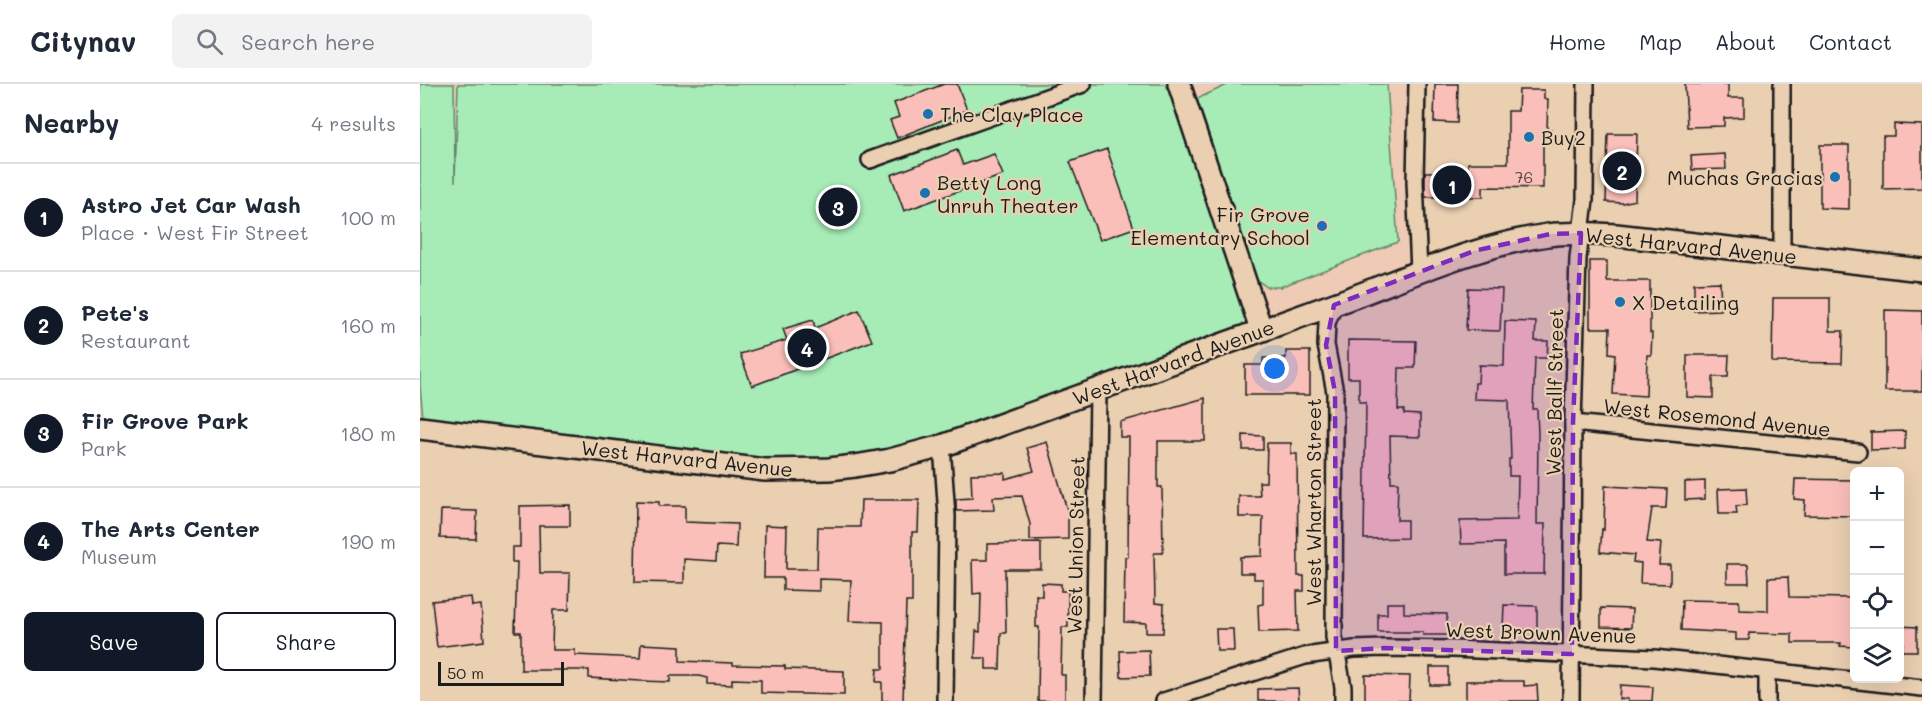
<!DOCTYPE html>
<html lang="en">
<head>
<meta charset="utf-8">
<style>
  body { margin:0; font-family:Mali,sans-serif; background:#f2f2f3; color:#1f2937 }
  .controls { position:absolute; right:18px; bottom:18px; display:grid; overflow:hidden; border-radius:9px; box-shadow:0 6px 24px #0002 }
  .controls button { width:54px; height:54px; display:grid; place-items:center; padding:0; border:0; border-bottom:2px solid #e0e1e3; background:#fff; color:#1f2937; font:30px sans-serif }
  .scale { position:absolute; left:18px; bottom:15px; width:126px; box-sizing:border-box; padding-left:6px; border:3px solid #1c1c1c; border-top:0; font-size:16px; line-height:21px; white-space:nowrap; color:#1c1c1c; -webkit-text-stroke:4px #eacfb1; paint-order:stroke }
  .you { position:absolute; left:855px; top:285px; width:21px; height:21px; margin:-15px; border:4px solid #fff; border-radius:50%; background:#1a73e8; box-shadow:0 0 0 9px #1a73e833 }
  .badge { display:grid; place-items:center; width:39px; height:39px; border-radius:50%; background:#111827; color:#fff; font-size:20px; font-weight:700 }
  .pin { position:absolute; translate:-50% -50%; border:3px solid #fff; box-shadow:0 2px 6px #0006 }
  .list { margin:0; padding:0; list-style:none }
  h2 { display:flex; justify-content:space-between; align-items:center; height:78px; margin:0; padding:0 24px; font-size:26px }
  h2 small { font-size:20px; font-weight:400; color:#747a83 }
  .list li { display:grid; grid-template-columns:39px 1fr auto; gap:18px; align-items:center; box-sizing:border-box; height:108px; padding:0 24px; border-top:2px solid #e0e1e3 }
  .list b { display:block; font-size:22px; white-space:nowrap }
  .list p { margin:0; font-size:20px; white-space:nowrap; color:#747a83 }
  .list em { font-size:20px; font-style:normal; color:#747a83 }
  .actions { display:flex; gap:12px; padding:18px 24px }
  .actions a { flex:1; padding:14px 0; border:2px solid #111827; border-radius:9px; text-align:center; font-size:21px; color:#111827 }
  .actions .main { background:#111827; color:#fff }
  .icon { flex:none; width:33px; height:33px; fill:none; stroke:currentColor; stroke-width:2; stroke-linecap:round; stroke-linejoin:round }
  .map { position:relative; flex:none; width:1502px; height:617px; overflow:hidden }
  header { display:flex; align-items:center; gap:36px; box-sizing:border-box; height:84px; padding:0 30px; background:#fff; border-bottom:2px solid #e0e1e3 }
  header strong { font-size:28px }
  nav { display:flex; gap:33px; margin-inline-start:auto; font-size:21px }
  .search { width:420px; height:54px; background:#f2f2f3; display:flex; align-items:center; gap:15px; box-sizing:border-box; padding:0 21px; border-radius:9px; color:#747a83; font-size:22px }
  main { display:flex }
  aside { flex:1; background:#fff }
  .map>svg:first-child { display:block }
</style>
</head>
<body>
<header>
<strong>Citynav</strong>
<div class="search"><svg class="icon" aria-label="search" viewBox="0 0 24 24"><circle cx="10" cy="10" r="6"/><path d="M15 15l6 6"/></svg>Search here</div>
<nav><a>Home</a><a>Map</a><a>About</a><a>Contact</a></nav>
</header>
<main>
<aside>
<h2>Nearby<small>4 results</small></h2>
<ul class="list">
<li><span class="badge">1</span><div><b>Astro Jet Car Wash</b><p>Place · West Fir Street</p></div><em>100 m</em></li>
<li><span class="badge">2</span><div><b>Pete's</b><p>Restaurant</p></div><em>160 m</em></li>
<li><span class="badge">3</span><div><b>Fir Grove Park</b><p>Park</p></div><em>180 m</em></li>
<li><span class="badge">4</span><div><b>The Arts Center</b><p>Museum</p></div><em>190 m</em></li>
</ul>
<div class="actions"><a class="main">Save</a><a>Share</a></div>
</aside>
<div class="map">
<svg width="1502" height="617" viewBox="0 0 1502 617">
  <rect width="100%" height="100%" fill="#eacfb1"/>
  <filter id="ink" filterUnits="userSpaceOnUse"><feTurbulence type="fractalNoise" baseFrequency=".0167" numOctaves="2"/><feDisplacementMap in="SourceGraphic" scale="12" xChannelSelector="R" yChannelSelector="G"/><feConvolveMatrix kernelMatrix="1 2 1 2 8 2 1 2 1" color-interpolation-filters="sRGB"/></filter>
  <g filter="url(#ink)">
    <polygon fill="#efcab4" points="759,0 997,0 999,187 841,245"/>
    <g fill="#a7ecb7" stroke="#62846a" stroke-width="1.5">
      <polygon points="0,0 34,0 35,98 38,0 761,0 841,245 599,334 409,385 4,345 0,302"/>
      <polygon points="809,0 967,0 978,158 860,203 847,203 837,196 777,15"/>
    </g>
    <g fill="#fbbfba" stroke="#1c1c1c" stroke-width="1.5">
      <polygon points="524,0 537,0 547,26 477,54 470,36 479,33 474,19"/>
      <polygon points="1015,0 1038,0 1037,39 1014,38"/>
      <polygon points="1265,0 1308,0 1308,14 1324,14 1324,33 1304,34 1304,42 1267,43"/>
      <polygon points="1099,6 1124,6 1124,15 1128,15 1127,46 1131,46 1131,59 1123,59 1123,104 1063,103 1063,113 1005,113 1005,88 1048,88 1048,79 1088,79 1088,27 1098,27"/>
      <polygon points="1474,40 1502,41 1502,104 1463,105 1463,52 1474,52"/>
      <polygon points="1188,50 1217,50 1215,116 1203,119 1186,118"/>
      <polygon points="1400,61 1429,61 1429,125 1400,124"/>
      <polygon points="687,65 714,144 680,156 650,78"/>
      <polygon points="537,66 543,81 574,70 583,91 484,127 471,91"/>
      <polygon points="1305,70 1306,85 1272,86 1271,72"/>
      <polygon points="1170,177 1187,177 1187,197 1230,197 1230,249 1232,249 1231,271 1227,271 1226,312 1193,310 1195,270 1189,269 1190,244 1170,244"/>
      <polygon points="1300,198 1301,226 1274,227 1274,199"/>
      <polygon points="1048,204 1082,205 1080,247 1046,246"/>
      <polygon points="1353,214 1410,214 1410,247 1423,247 1422,279 1352,278"/>
      <polygon points="439,226 452,257 332,302 320,270 367,256 363,245 393,236 395,244"/>
      <polygon points="1465,226 1502,227 1502,307 1465,307"/>
      <polygon points="1085,237 1116,238 1115,257 1128,257 1127,274 1115,274 1113,325 1117,325 1118,351 1117,440 1125,440 1124,490 1084,490 1084,459 1041,460 1040,437 1097,436 1098,392 1089,392 1089,375 1091,375 1089,316 1054,315 1055,299 1058,299 1059,281 1084,282"/>
      <polygon points="928,256 996,257 995,284 979,284 978,326 984,326 984,330 1000,331 1000,353 970,352 971,398 978,398 977,436 987,436 987,454 944,455 946,318 939,318 939,294 928,294"/>
      <polygon points="866,267 890,267 890,311 825,311 825,281 843,281 843,274 866,274"/>
      <polygon points="1267,271 1309,271 1308,293 1293,293 1293,314 1267,313"/>
      <polygon points="785,314 785,357 738,357 738,403 742,403 743,469 734,469 735,519 744,520 743,549 726,549 726,539 704,538 705,473 708,473 709,353 700,353 700,338"/>
      <polygon points="1485,347 1485,365 1451,366 1451,348"/>
      <polygon points="823,351 843,352 843,366 823,366"/>
      <polygon points="627,358 648,429 648,455 610,456 610,440 602,412 573,413 574,426 536,427 536,415 552,414 551,390 585,389 585,395 614,387 607,364"/>
      <polygon points="847,359 871,359 871,370 877,370 878,492 884,492 884,507 877,507 878,547 839,548 838,521 843,520 843,495 834,495 834,489 820,489 820,473 842,472 843,433 819,433 819,412 840,412 839,398 846,398"/>
      <polygon points="1375,395 1433,396 1433,432 1384,431 1385,416 1374,415"/>
      <polygon points="1285,397 1285,415 1265,416 1265,398"/>
      <polygon points="1185,402 1247,405 1246,424 1232,424 1227,458 1241,459 1239,481 1250,481 1250,500 1220,499 1221,479 1213,478 1214,471 1180,468 1182,445 1184,446"/>
      <polygon points="1326,404 1327,421 1316,422 1317,430 1299,430 1298,405"/>
      <polygon points="441,416 499,416 498,448 492,448 492,518 486,518 483,617 462,617 462,598 456,598 457,585 463,585 463,538 429,537 431,496 399,495 399,507 363,506 363,494 344,494 345,441 367,442 366,485 397,485 398,443 440,443"/>
      <polygon points="216,417 239,418 239,422 265,422 265,438 317,440 316,463 297,462 296,477 264,475 264,499 215,498"/>
      <polygon points="150,421 150,442 119,442 120,489 150,489 149,526 133,526 132,566 155,566 155,571 220,574 221,560 260,562 260,577 313,579 313,581 365,582 365,585 424,587 424,611 341,609 341,596 312,595 312,601 287,600 287,594 279,592 250,592 250,598 220,597 169,594 169,586 101,586 101,548 95,548 97,478 92,478 92,463 100,463 100,422"/>
      <polygon points="21,426 57,427 56,455 20,454"/>
      <polygon points="621,459 621,485 585,485 586,549 581,549 580,585 566,585 566,574 555,574 556,547 560,548 561,509 553,510 552,476 567,476 567,460"/>
      <polygon points="1307,480 1328,480 1329,499 1307,499"/>
      <polygon points="1368,493 1369,513 1433,514 1434,563 1420,562 1421,559 1372,559 1372,550 1329,549 1329,556 1316,556 1316,549 1261,546 1262,516 1319,517 1319,526 1348,527 1348,494"/>
      <polygon points="622,499 641,500 641,507 648,507 648,543 642,543 641,591 645,591 645,617 618,617 619,543 616,543 616,511 622,512"/>
      <polygon points="51,513 52,522 61,521 64,557 17,563 12,517"/>
      <polygon points="967,519 984,519 984,529 1027,530 1027,551 1003,551 1003,548 958,548 958,530 967,530"/>
      <polygon points="1084,521 1117,522 1117,546 1083,545"/>
      <polygon points="1181,524 1212,525 1211,544 1181,543"/>
      <polygon points="1479,542 1497,543 1497,567 1482,567 1483,559 1479,559"/>
      <polygon points="796,545 813,545 814,567 797,567"/>
      <polygon points="729,566 730,592 701,593 700,567"/>
      <rect x="1010" y="583" width="18" height="18"/>
      <polygon points="945,591 990,592 989,617 945,617"/>
      <polygon points="1046,597 1104,597 1104,602 1117,601 1118,617 1046,617"/>
      <polygon points="1200,601 1233,603 1232,617 1208,617 1208,615 1199,615"/>
      <polygon points="878,604 879,617 838,617 838,605"/>
    </g>
    <g fill="none" stroke-linecap="round" stroke-linejoin="round">
      <g stroke="#1c1c1c" stroke-width="20">
        <g id="street">
          <polyline points="997,0 995,98 999,187"/>
          <polyline points="450,76 663,0"/>
          <polyline points="1362,170 1362,0"/>
          <polyline points="914,221 907,239 906,261 915,308 914,553 923,603 923,617"/>
          <polyline points="1153,339 1438,368"/>
          <polyline points="522,362 527,432 525,617"/>
          <polyline points="674,617 678,305"/>
          <polyline points="744,617 885,572 934,565 964,564 1033,565 1234,574 1502,604"/>
          <polyline points="1151,617 1153,339 1158,174 1165,116 1166,0"/>
          <polyline points="1347,617 1347,587"/>
        </g>
      </g>
      <g stroke="#1c1c1c" stroke-width="26">
        <g id="secondary">
          <polyline points="759,0 841,245"/>
          <path d="M0,344L345,386L409,385L435,382L470,376L522,362C652,314 782,268 912,221C984,195 1052,162 1128,151C1151,148 1174,150 1196,151L1502,186"/>
        </g>
      </g>
      <use href="#street" stroke="#eacfb1" stroke-width="15"/>
      <use href="#secondary" stroke="#eacfb1" stroke-width="21"/>
    </g>
  </g>
  <path fill="#7b2cbf" fill-opacity="0.2" stroke="#7b2cbf" stroke-width="4.5" stroke-dasharray="12 8" stroke-linejoin="round" d="M1161,149L1153,339L1152,570L964,564L916,567L915,308L906,261L914,221L1054,167L1130,150Z"/>
  <g fill="#1f6fb2" stroke="#eacfb1" stroke-width="2">
    <circle cx="508" cy="30" r="6"/>
    <circle cx="1109" cy="53" r="6"/>
    <circle cx="1415" cy="93" r="6"/>
    <circle cx="505" cy="109" r="6"/>
    <circle cx="902" cy="142" r="6"/>
    <circle cx="1200" cy="218" r="6"/>
  </g>
  <g text-anchor="middle" dominant-baseline="central" stroke-width="4.5" stroke-linejoin="round" paint-order="stroke">
    <g font-size="16" fill="#544544">
      <text x="1104" y="92">76</text>
    </g>
    <g font-size="20" fill="#1c1c1c" stroke="#eacfb1" text-anchor="start">
      <text x="520" y="30">The Clay Place</text>
      <text x="1121" y="53">Buy2</text>
      <text x="1403" y="93" text-anchor="end">Muchas Gracias</text>
      <text x="517" y="98">Betty Long<tspan x="517" dy="23">Unruh Theater</tspan></text>
      <text x="890" y="130" text-anchor="end">Fir Grove<tspan x="890" dy="23">Elementary School</tspan></text>
      <text x="1212" y="218">X Detailing</text>
    </g>
    <g font-size="20" fill="#1c1c1c" stroke="#eacfb1">
      <text transform="translate(1271 161) rotate(6)">West Harvard Avenue</text>
      <text transform="translate(753 278) rotate(-20)">West Harvard Avenue</text>
      <text transform="translate(1134 308) rotate(-89)">West Ballf Street</text>
      <text transform="translate(1297 333) rotate(6)">West Rosemond Avenue</text>
      <text transform="translate(267 374) rotate(6)">West Harvard Avenue</text>
      <text transform="translate(893 418) rotate(-90)">West Wharton Street</text>
      <text transform="translate(655 461) rotate(-89)">West Union Street</text>
      <text transform="translate(1121 548) rotate(2)">West Brown Avenue</text>
    </g>
  </g>
</svg>
<div class="controls">
<button>+</button>
<button>−</button>
<button><svg class="icon" aria-label="locate" viewBox="0 0 24 24"><circle cx="12" cy="12" r="6"/><path d="M12 2v4M12 18v4M2 12h4M18 12h4"/></svg></button>
<button><svg class="icon" aria-label="layers" viewBox="0 0 24 24"><path d="M12 4l9 5-9 5-9-5zM3 14l9 5 9-5"/></svg></button>
</div>
<div class="scale">50 m</div>
<div class="you"></div>
<div class="pin badge" style="left:1032px;top:101px">1</div>
<div class="pin badge" style="left:1202px;top:87px">2</div>
<div class="pin badge" style="left:418px;top:123px">3</div>
<div class="pin badge" style="left:387px;top:264px">4</div>
</div>
</main>
</body>
</html>
